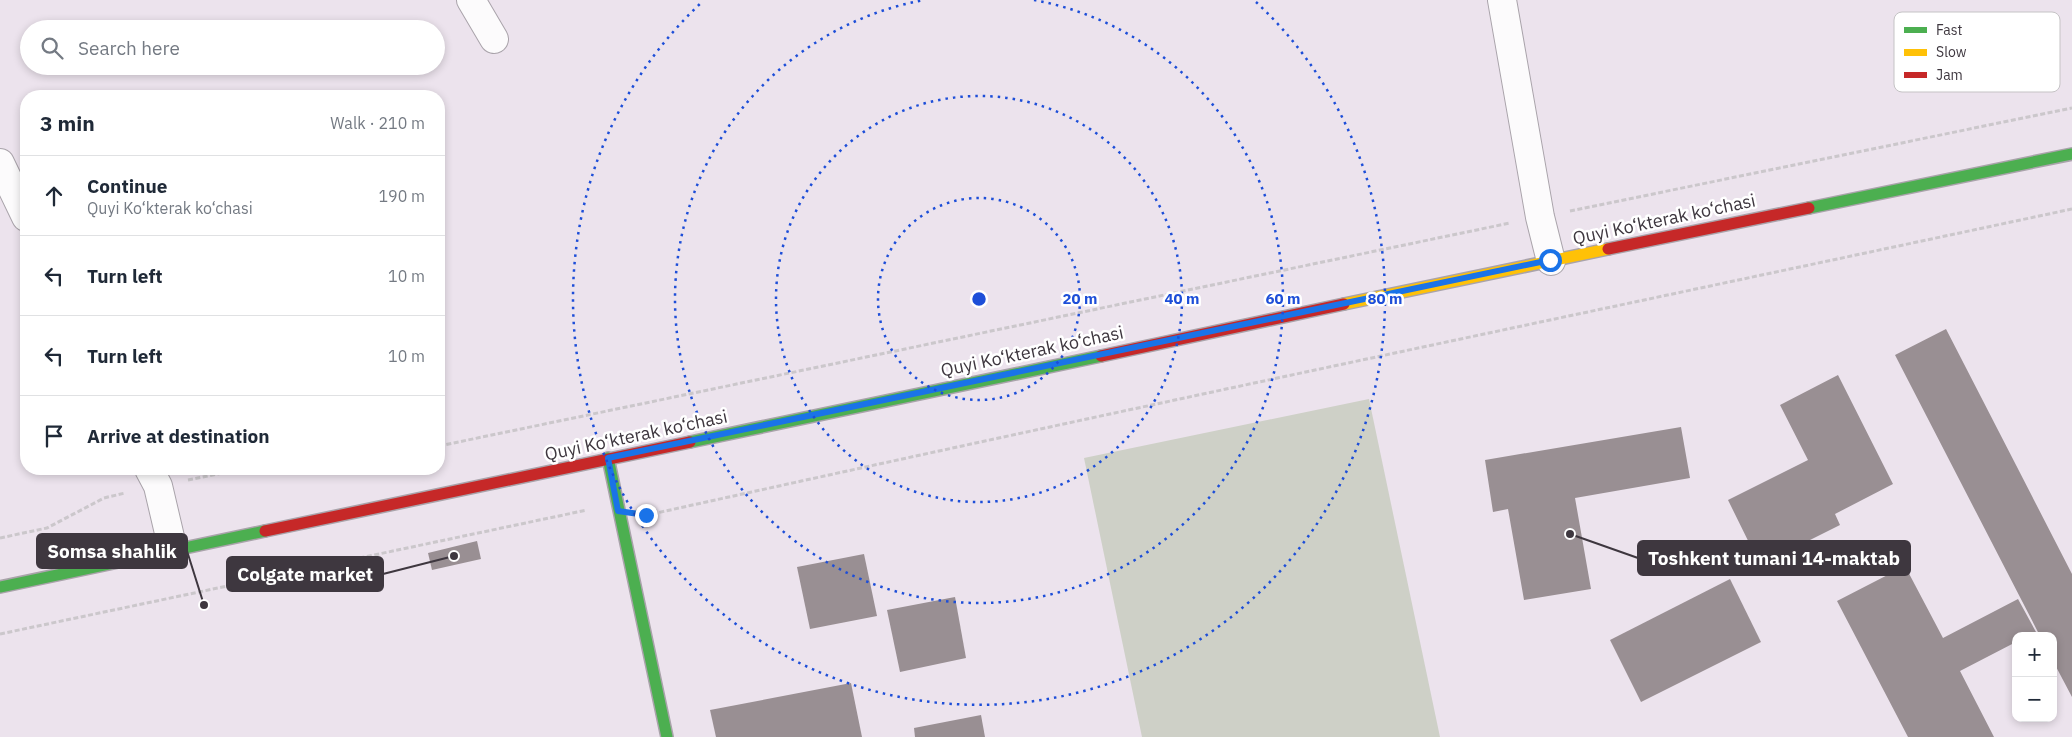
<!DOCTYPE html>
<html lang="en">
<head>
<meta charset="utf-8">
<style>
  body { margin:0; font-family:"IBM Plex Sans",sans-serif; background:#f2f2f3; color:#1f2937 }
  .controls { position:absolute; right:15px; bottom:15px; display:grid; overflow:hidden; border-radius:10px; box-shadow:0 2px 8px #0003 }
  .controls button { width:45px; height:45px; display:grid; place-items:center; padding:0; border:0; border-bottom:1px solid #e0e1e3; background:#fff; color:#1f2937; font:25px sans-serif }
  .stop { position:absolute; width:15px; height:15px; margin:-11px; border:4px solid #1a73e8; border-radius:50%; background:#fff }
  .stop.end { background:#1a73e8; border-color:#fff; box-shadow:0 1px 5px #0008 }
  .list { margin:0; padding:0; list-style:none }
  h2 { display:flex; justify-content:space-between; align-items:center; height:65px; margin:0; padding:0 20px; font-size:21px }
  h2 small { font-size:16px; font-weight:400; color:#747a83 }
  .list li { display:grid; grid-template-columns:32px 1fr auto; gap:15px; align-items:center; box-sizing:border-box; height:80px; padding:0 20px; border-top:1px solid #e0e1e3 }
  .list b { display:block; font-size:19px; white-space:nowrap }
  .list p { margin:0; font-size:16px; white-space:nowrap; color:#747a83 }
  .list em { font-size:16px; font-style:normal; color:#747a83 }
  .icon { flex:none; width:28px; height:28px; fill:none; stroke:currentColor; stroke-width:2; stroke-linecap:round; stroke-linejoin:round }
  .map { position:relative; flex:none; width:2072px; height:737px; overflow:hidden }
  .search { position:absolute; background:#fff; box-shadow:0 2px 8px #0003; left:20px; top:20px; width:425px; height:55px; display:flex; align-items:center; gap:12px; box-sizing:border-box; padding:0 18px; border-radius:28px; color:#747a83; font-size:19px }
  .panel { position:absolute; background:#fff; box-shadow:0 2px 8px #0003; left:20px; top:90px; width:425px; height:385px; border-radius:20px }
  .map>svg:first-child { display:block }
</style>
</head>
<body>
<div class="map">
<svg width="2072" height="737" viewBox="0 0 2072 737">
  <rect width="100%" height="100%" fill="#ece3ed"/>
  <polygon fill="#ced0c7" points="1369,399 1440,737 1142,737 1084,458"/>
  <g fill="#998f93">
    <polygon points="1946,329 2072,574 2072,697 2053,661 2053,636 2040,636 1895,355"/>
    <polygon points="1838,375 1893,484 1835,514 1840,525 1760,565 1728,500 1808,460 1780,405"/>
    <polygon points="1681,427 1690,478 1575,498 1591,589 1524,600 1508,509 1493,512 1485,460"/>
    <polygon points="477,541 481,559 432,570 428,553"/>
    <polygon points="864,554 877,616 810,629 797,567"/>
    <polygon points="1905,566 1943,638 2018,599 2036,632 2028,636 2016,636 2016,642 1960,671 1994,737 1908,737 1837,601"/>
    <polygon points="1730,579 1761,642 1641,702 1610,640"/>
    <polygon points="955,597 966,658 900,672 887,610"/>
    <polygon points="851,683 862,737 716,737 710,710"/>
    <polygon points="981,715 985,737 915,737 914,728"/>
  </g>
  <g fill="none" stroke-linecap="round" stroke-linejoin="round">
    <g stroke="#a9a3aa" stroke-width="30">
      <g id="street">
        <polyline points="471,0 494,39"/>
        <polyline points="1502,0 1540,217 1551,261"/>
        <polyline points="0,163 26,217"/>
        <polyline points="149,469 158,486 173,550"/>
      </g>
    </g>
    <g stroke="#a9a3aa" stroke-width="14">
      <g id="fast">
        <polyline points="1809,208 2072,154"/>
        <polyline points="690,442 1101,356"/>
        <polyline points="608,458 667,737"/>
        <polyline points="0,587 265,531"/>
      </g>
    </g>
    <g stroke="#a9a3aa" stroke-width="14">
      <polyline id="slow" points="1344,304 1608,249"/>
    </g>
    <g stroke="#a9a3aa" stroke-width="14">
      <g id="jam">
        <polyline points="1608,249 1809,208"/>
        <polyline points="1101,356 1344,304"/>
        <polyline points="265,531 690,442"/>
      </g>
    </g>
    <g stroke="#cbc7cb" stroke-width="3" stroke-dasharray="5 2.5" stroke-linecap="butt">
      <polyline points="1570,211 2072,108"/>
      <polyline points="439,446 1510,223"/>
      <polyline points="188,480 243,469"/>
      <path d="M652,514C1125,409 1599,310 2072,209"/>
      <polyline points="0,538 47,528 104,498 125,493"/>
      <polyline points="0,634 587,510"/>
    </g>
    <use href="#street" stroke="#fcfbfc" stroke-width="28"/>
    <use href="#fast" stroke="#4caf50" stroke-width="11"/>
    <use href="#slow" stroke="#ffc107" stroke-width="11"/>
    <use href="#jam" stroke="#c62828" stroke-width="11"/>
  </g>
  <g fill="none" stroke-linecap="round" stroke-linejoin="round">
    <polyline stroke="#1a73e8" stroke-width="6" points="646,515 618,511 608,458 1550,260"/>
  </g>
  <g fill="none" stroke="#1d4ed8" stroke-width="2.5" stroke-dasharray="2.5 5">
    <circle cx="979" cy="299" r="101"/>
    <circle cx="979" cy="299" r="203"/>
    <path d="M1034 0A304 304 0 1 1 924 0"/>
    <path d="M1256 2A406 406 0 1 1 702 2"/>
  </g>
  <g text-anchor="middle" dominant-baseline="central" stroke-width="5" stroke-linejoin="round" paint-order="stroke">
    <g font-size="18" fill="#3e373f" stroke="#fff">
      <text transform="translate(1664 219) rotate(-12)">Quyi Ko‘kterak ko‘chasi</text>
      <text transform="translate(1032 351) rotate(-12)">Quyi Ko‘kterak ko‘chasi</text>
      <text transform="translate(636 435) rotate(-12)">Quyi Ko‘kterak ko‘chasi</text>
    </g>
  </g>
  <rect x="1894" y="12" width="166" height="80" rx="8" fill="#fff" stroke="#c5c3c5" stroke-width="1"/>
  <rect x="1904" y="27" width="23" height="6" fill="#4caf50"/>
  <rect x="1904" y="49" width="23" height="7" fill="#ffc107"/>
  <rect x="1904" y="72" width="23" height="6" fill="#c62828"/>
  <g font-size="14" fill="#3e373f">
    <text x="1936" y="35">Fast</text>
    <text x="1936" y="57">Slow</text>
    <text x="1936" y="80">Jam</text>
  </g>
  <circle cx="979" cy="299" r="8" fill="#1d4ed8" stroke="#fff" stroke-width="2.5"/>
  <g font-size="15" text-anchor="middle" font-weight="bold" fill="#1d4ed8" stroke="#fff" stroke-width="5" stroke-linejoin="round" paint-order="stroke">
    <text x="1080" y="304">20 m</text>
    <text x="1182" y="304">40 m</text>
    <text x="1283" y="304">60 m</text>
    <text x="1385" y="304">80 m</text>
  </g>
  <path fill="none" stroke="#3e373f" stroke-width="2" d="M204 605L187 551M1570 534L1638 558M454 556L383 574"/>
  <g fill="#3e373f" stroke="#fff" stroke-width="2">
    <circle cx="204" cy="605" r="5"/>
    <circle cx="1570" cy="534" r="5"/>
    <circle cx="454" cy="556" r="5"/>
  </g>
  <g fill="#3e373f" stroke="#3e373f" stroke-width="2">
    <rect x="37" y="534" width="150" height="34" rx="5"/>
    <rect x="1638" y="541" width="272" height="34" rx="5"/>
    <rect x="227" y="557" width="156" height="34" rx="5"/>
  </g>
  <g font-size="19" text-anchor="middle" font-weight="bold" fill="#fff">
    <text x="112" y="558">Somsa shahlik</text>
    <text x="1774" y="565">Toshkent tumani 14-maktab</text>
    <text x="305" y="581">Colgate market</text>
  </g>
</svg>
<div class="controls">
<button>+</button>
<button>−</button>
</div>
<div class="stop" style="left:1550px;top:260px"></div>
<div class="stop end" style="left:646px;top:515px"></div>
<div class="search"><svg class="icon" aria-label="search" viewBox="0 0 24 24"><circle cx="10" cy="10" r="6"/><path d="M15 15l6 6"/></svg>Search here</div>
<section class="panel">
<h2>3 min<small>Walk · 210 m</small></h2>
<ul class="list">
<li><svg class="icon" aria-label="ahead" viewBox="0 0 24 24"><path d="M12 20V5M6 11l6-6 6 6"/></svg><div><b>Continue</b><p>Quyi Ko‘kterak ko‘chasi</p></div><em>190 m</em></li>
<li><svg class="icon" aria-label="left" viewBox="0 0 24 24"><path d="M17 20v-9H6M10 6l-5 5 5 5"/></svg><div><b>Turn left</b></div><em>10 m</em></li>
<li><svg class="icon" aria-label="left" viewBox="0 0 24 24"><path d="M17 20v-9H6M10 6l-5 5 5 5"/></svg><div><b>Turn left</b></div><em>10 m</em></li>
<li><svg class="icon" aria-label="arrive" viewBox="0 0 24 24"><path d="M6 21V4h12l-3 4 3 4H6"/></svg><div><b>Arrive at destination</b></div></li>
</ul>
</section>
</div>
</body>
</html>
